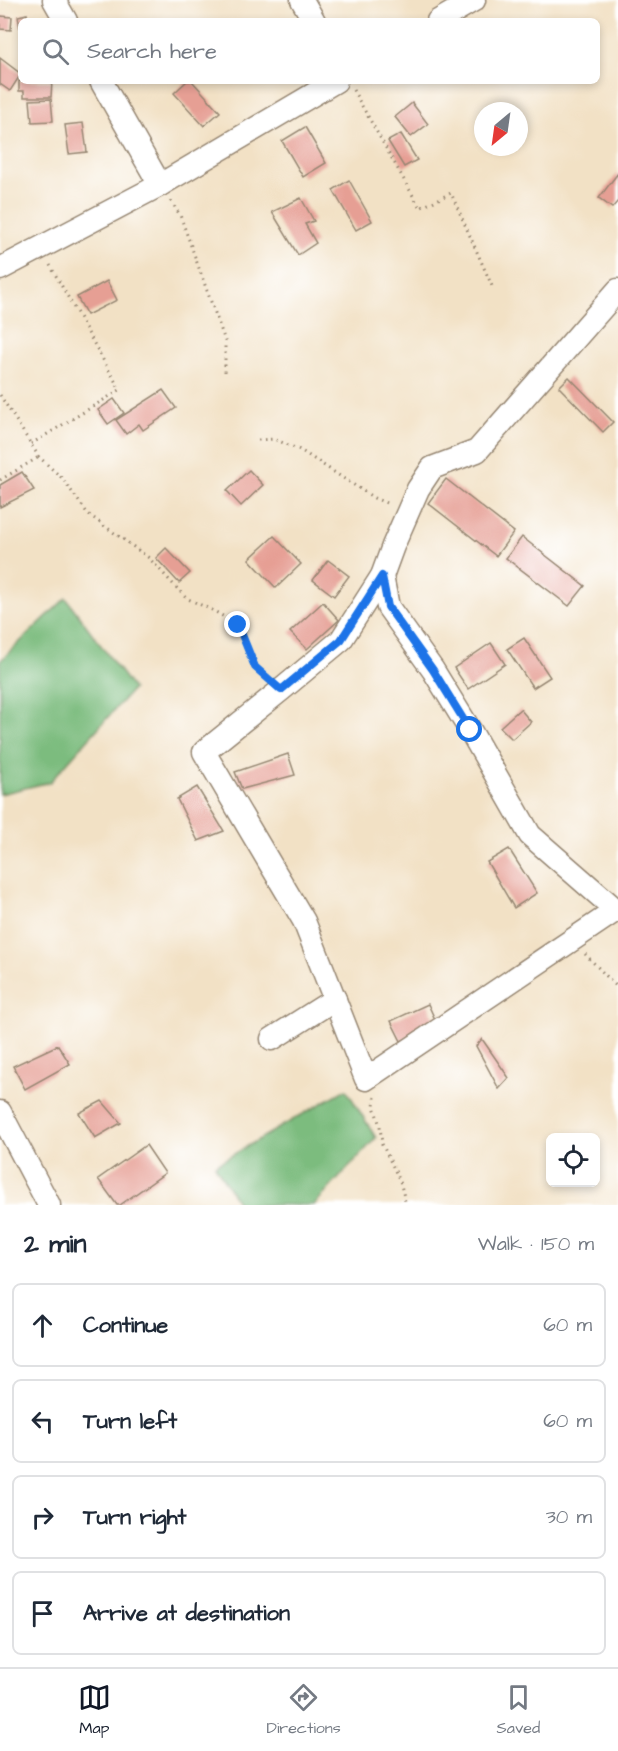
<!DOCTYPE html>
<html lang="en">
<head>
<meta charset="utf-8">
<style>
  body { margin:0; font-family:"Architects Daughter",sans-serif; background:#f6f6f7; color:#1f2937 }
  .controls { position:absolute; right:18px; bottom:18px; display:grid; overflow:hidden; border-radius:9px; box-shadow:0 3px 9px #0003 }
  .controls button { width:54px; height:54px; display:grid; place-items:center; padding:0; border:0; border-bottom:2px solid #e0e1e3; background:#fff; color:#1f2937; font:30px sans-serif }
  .compass { position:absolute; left:474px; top:102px; width:54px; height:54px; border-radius:50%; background:#fff; box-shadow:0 3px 9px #0003; rotate:209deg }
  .stop { position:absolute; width:18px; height:18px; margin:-14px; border:4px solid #1a73e8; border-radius:50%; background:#fff }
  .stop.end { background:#1a73e8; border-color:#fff; box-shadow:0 2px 6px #0008 }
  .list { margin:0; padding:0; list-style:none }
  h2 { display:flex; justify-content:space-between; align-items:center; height:78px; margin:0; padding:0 24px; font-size:26px }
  h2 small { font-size:20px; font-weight:400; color:#747a83 }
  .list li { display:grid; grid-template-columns:39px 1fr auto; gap:18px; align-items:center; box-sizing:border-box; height:84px; margin:0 12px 12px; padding:0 12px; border:2px solid #e0e1e3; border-radius:9px }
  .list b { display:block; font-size:22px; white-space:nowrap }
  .list em { font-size:20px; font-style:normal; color:#747a83 }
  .icon { flex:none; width:33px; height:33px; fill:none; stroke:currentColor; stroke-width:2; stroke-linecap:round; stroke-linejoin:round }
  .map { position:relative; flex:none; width:618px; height:1205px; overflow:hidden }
  .search { position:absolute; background:#fff; box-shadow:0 3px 9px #0003; left:18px; right:18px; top:18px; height:66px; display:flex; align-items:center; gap:15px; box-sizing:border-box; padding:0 21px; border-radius:9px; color:#747a83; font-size:22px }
  .sheet { height:462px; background:#fff }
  nav { display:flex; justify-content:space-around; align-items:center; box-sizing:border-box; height:84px; border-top:2px solid #e0e1e3; background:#fff; font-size:16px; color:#747a83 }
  nav a { display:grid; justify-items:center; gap:3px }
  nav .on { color:#111827 }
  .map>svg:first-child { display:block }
</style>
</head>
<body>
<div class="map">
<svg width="618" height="1205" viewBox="0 0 618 1205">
  <rect width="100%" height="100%" fill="#fff"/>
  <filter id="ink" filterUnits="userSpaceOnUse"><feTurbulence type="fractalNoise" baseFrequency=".0167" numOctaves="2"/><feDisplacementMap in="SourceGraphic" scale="12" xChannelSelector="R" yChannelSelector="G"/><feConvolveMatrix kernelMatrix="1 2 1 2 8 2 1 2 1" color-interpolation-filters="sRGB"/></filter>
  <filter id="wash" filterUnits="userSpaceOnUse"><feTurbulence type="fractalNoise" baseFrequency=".008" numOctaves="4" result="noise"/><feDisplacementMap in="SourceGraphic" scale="24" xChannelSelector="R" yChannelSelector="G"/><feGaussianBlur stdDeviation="1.35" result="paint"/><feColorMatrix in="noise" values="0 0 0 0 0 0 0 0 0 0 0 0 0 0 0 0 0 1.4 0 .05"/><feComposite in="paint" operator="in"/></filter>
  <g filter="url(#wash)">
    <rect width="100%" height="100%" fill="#f2e1c5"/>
    <g fill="#7bbc7e" stroke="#5b734e" stroke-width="1.5">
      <polygon points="66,598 133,689 50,782 0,794 0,661"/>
      <polygon points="346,1089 376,1138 314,1205 239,1205 215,1165"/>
    </g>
    <g id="blocks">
      <g fill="#e69f94">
        <polygon points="27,14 28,21 21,21 20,28 18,16"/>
        <polygon points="0,16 12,17 11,30 0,29"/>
        <polygon points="0,58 21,74 10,91 0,84"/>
        <polygon points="19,81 52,81 51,97 24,97 24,91 19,91"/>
        <polygon points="187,81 192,81 220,112 204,126 174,93"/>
        <polygon points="51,99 53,121 32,122 30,100"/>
        <polygon points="412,103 428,124 411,137 395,117"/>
        <polygon points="83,123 87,152 69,154 65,125"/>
        <polygon points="305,127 326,163 303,177 282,141"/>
        <polygon points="401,134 417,160 404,167 388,141"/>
        <polygon points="618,173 618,201 612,208 599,198"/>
        <polygon points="349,180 372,221 356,230 333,190"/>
        <polygon points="301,198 314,221 305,224 316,243 298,255 272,212"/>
        <polygon points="107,281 117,300 87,315 77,297"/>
        <polygon points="569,377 613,422 603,432 559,387"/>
        <polygon points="163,390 176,408 143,430 139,424 126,434 116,420"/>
        <polygon points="114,399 124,413 108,424 98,410"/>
        <polygon points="249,470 263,485 241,506 227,491"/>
        <polygon points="22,472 34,490 0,507 0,485"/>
        <polygon points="446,479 514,532 496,556 428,503"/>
        <polygon points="274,536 301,564 276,588 249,559"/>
        <polygon points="522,537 585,586 569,606 506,558"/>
        <polygon points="166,548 190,573 179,583 156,558"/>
        <polygon points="328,560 349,576 334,596 313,580"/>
        <polygon points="323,602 339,620 307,649 290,632"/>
        <polygon points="524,638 550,677 533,688 507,649"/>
        <polygon points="491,643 505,664 468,689 454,668"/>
        <polygon points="520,709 531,722 512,739 500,727"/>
        <polygon points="288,754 295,775 242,789 235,772"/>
        <polygon points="197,787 224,831 198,841 177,799"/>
        <polygon points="509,849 537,893 514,908 487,862"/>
        <polygon points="428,1004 437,1024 401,1041 391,1021"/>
        <polygon points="482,1039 509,1078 499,1089 476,1046"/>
        <polygon points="58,1045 70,1064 25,1089 13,1066"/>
        <polygon points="102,1101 121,1123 95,1138 79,1113"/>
        <polygon points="146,1145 165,1173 120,1205 117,1205 98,1179"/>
      </g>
    </g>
  </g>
  <g filter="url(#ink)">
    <use href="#blocks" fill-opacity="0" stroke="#968672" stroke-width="1.5"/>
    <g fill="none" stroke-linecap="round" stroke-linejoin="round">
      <g stroke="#968672" stroke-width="25">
        <g id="minor">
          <polyline points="54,0 66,21"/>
          <polyline points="302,0 314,21"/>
          <polyline points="438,21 474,0"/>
          <polyline points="101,81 160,185"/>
          <polyline points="0,269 160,185 336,81"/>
          <polyline points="618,290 477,451 432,468 418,489 393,546 382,576 341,640 281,690 204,752 304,921 366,1079 618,909"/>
          <polyline points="382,576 388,607 433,670 470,730 530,835 616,910"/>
          <polyline points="272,1039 335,999"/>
          <polyline points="0,1112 49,1205"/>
        </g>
      </g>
      <g stroke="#968672" stroke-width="3" stroke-dasharray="1.5 4.5" stroke-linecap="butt">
        <polyline points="353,90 420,208 451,193 492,286"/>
        <polyline points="171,201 180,215 225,341 225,372"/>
        <polyline points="0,395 39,457 62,478 88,514 149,558 186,598 214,611 238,625 255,667 266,677"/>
        <polyline points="258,440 274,439 300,450 374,498 389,504"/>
        <polyline points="31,444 120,390 50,265"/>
        <polyline points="0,480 39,457"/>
        <polyline points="585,954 618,988"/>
        <polyline points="375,1097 374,1106 380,1126 382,1144 400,1181 406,1205"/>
      </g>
      <use href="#minor" stroke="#fff" stroke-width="22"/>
    </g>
  </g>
  <g fill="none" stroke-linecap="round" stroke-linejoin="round" filter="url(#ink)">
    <polyline stroke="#1a73e8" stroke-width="8" points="238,625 255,667 281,690 341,640 382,576 388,607 433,670 470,730"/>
  </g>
</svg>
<div class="controls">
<button><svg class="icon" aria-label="locate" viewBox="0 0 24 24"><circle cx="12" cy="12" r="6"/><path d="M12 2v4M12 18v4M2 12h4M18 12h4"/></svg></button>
</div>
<svg class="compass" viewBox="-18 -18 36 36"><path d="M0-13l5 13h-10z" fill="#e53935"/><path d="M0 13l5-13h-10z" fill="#747a83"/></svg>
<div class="stop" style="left:470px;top:730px"></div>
<div class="stop end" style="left:238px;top:625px"></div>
<div class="search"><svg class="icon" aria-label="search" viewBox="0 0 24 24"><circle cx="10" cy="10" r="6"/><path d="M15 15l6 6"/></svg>Search here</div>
</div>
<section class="sheet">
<h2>2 min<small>Walk · 150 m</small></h2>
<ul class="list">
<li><svg class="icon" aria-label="ahead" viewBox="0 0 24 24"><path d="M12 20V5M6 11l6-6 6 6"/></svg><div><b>Continue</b></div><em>60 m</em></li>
<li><svg class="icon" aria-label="left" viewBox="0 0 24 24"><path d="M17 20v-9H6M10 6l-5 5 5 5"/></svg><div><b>Turn left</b></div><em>60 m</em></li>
<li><svg class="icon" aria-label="right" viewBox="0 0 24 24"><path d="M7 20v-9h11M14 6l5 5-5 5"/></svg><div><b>Turn right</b></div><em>30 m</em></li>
<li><svg class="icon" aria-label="arrive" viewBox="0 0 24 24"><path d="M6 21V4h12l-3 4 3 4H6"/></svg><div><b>Arrive at destination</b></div></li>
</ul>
</section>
<nav>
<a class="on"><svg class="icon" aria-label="map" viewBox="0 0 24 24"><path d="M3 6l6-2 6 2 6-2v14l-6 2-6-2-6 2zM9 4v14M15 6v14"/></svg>Map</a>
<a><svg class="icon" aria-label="directions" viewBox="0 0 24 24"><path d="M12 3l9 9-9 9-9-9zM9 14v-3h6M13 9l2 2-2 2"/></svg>Directions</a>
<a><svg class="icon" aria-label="saved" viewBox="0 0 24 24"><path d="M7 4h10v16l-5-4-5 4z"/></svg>Saved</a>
</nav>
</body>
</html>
